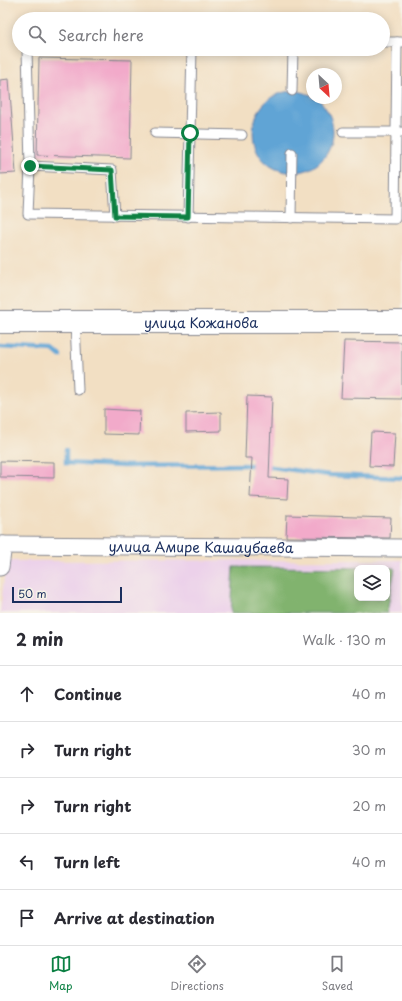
<!DOCTYPE html>
<html lang="en">
<head>
<meta charset="utf-8">
<style>
  body { margin:0; font-family:"Playpen Sans",sans-serif; background:#f2f2f3; color:#2b2b33 }
  .controls { position:absolute; right:12px; bottom:12px; display:grid; overflow:hidden; border-radius:8px; box-shadow:0 2px 10px #0003 }
  .controls button { width:36px; height:36px; display:grid; place-items:center; padding:0; border:0; border-bottom:1px solid #e1e1e2; background:#fff; color:#2b2b33; font:20px sans-serif }
  .compass { position:absolute; left:306px; top:68px; width:36px; height:36px; border-radius:50%; background:#fff; box-shadow:0 2px 10px #0003; rotate:154deg }
  .scale { position:absolute; left:12px; bottom:10px; width:110px; box-sizing:border-box; padding-left:4px; border:2px solid #1b2f5e; border-top:0; font-size:11px; line-height:14px; white-space:nowrap; color:#1b2f5e; -webkit-text-stroke:3px #f7f3e8; paint-order:stroke }
  .stop { position:absolute; width:12px; height:12px; margin:-9px; border:3px solid #0b8043; border-radius:50%; background:#fff }
  .stop.end { background:#0b8043; border-color:#fff; box-shadow:0 1px 4px #0008 }
  .list { margin:0; padding:0; list-style:none }
  h2 { display:flex; justify-content:space-between; align-items:center; height:52px; margin:0; padding:0 16px; font-size:17px }
  h2 small { font-size:13px; font-weight:400; color:#7c7c81 }
  .list li { display:grid; grid-template-columns:26px 1fr auto; gap:12px; align-items:center; box-sizing:border-box; height:56px; padding:0 16px; border-top:1px solid #e1e1e2 }
  .list b { display:block; font-size:15px; white-space:nowrap }
  .list em { font-size:13px; font-style:normal; color:#7c7c81 }
  .icon { flex:none; width:22px; height:22px; fill:none; stroke:currentColor; stroke-width:2; stroke-linecap:round; stroke-linejoin:round }
  .map { position:relative; flex:none; width:402px; height:613px; overflow:hidden }
  .search { position:absolute; background:#fff; box-shadow:0 2px 10px #0003; left:12px; right:12px; top:12px; height:44px; display:flex; align-items:center; gap:10px; box-sizing:border-box; padding:0 14px; border-radius:22px; color:#7c7c81; font-size:15px }
  .sheet { height:332px; background:#fff }
  nav { display:flex; justify-content:space-around; align-items:center; box-sizing:border-box; height:56px; border-top:1px solid #e1e1e2; background:#fff; font-size:11px; color:#7c7c81 }
  nav a { display:grid; justify-items:center; gap:2px }
  nav .on { color:#0b8043 }
  .map>svg:first-child { display:block }
</style>
</head>
<body>
<div class="map">
<svg width="402" height="613" viewBox="0 0 402 613">
  <rect width="100%" height="100%" fill="#f7f3e8"/>
  <filter id="ink" filterUnits="userSpaceOnUse"><feTurbulence type="fractalNoise" baseFrequency=".025" numOctaves="2"/><feDisplacementMap in="SourceGraphic" scale="8" xChannelSelector="R" yChannelSelector="G"/><feConvolveMatrix kernelMatrix="1 2 1 2 8 2 1 2 1" color-interpolation-filters="sRGB"/></filter>
  <filter id="wash" filterUnits="userSpaceOnUse"><feTurbulence type="fractalNoise" baseFrequency=".012" numOctaves="4" result="noise"/><feDisplacementMap in="SourceGraphic" scale="16" xChannelSelector="R" yChannelSelector="G"/><feGaussianBlur stdDeviation="0.9" result="paint"/><feColorMatrix in="noise" values="0 0 0 0 0 0 0 0 0 0 0 0 0 0 0 0 0 1.4 0 .05"/><feComposite in="paint" operator="in"/></filter>
  <g filter="url(#wash)">
    <rect width="100%" height="100%" fill="#f2dfc3"/>
    <path fill="#ecd1ea" fill-rule="evenodd" d="M402,560V613H0L6,561ZM357,568H387V598H357Z"/>
    <path fill="#81b36e" stroke="#4e7166" fill-rule="evenodd" d="M234,567L395,568L387,613H231ZM357,568H387V598H357Z"/>
    <path fill="#60a4d5" stroke="#3e6a9a" d="M298,91L311,95L312,98C318,98 321,101 324,106C348,137 321,181 282,171C247,162 244,115 272,97C280,92 289,91 298,91Z"/>
    <g fill="none" stroke-linecap="round" stroke-linejoin="round">
      <g stroke="#60a4d5" stroke-width="4.5">
        <polyline points="0,347 53,350 60,356"/>
        <polyline points="66,450 66,463 122,466 258,465"/>
        <polyline points="265,466 329,475 402,478"/>
      </g>
    </g>
    <g id="blocks">
      <g fill="#f2aaca">
        <polygon points="39,58 132,60 130,158 37,155"/>
        <polygon points="9,79 16,173 0,174 0,80"/>
        <polygon points="344,341 402,342 402,399 341,398"/>
        <polygon points="247,396 272,397 269,478 288,479 287,499 250,497 252,458 245,458"/>
        <polygon points="104,409 140,411 139,435 104,434"/>
        <polygon points="221,412 221,431 186,432 186,413"/>
        <polygon points="371,432 395,433 393,467 369,466"/>
        <polygon points="0,461 54,462 54,478 0,477"/>
        <polygon points="287,515 391,518 390,538 286,537"/>
      </g>
    </g>
  </g>
  <g filter="url(#ink)">
    <use href="#blocks" fill-opacity="0" stroke="#868790" stroke-width="1"/>
    <g fill="none" stroke-linecap="round" stroke-linejoin="round">
      <g stroke="#868790" stroke-width="11">
        <g id="lane">
          <polyline points="383,42 402,42"/>
          <polyline points="27,49 30,166 28,214 395,219 397,42"/>
          <polyline points="292,91 293,49"/>
          <polyline points="343,132 401,132"/>
          <polyline points="155,133 242,135"/>
          <polyline points="30,166 112,170 115,216"/>
          <polyline points="188,217 192,49"/>
          <polyline points="291,218 292,153"/>
          <polyline points="75,322 78,390"/>
        </g>
      </g>
      <g stroke="#868790" stroke-width="19">
        <g id="street">
          <path id="s1" d="M0,545L402,548"/>
          <polyline points="0,567 3,545"/>
        </g>
      </g>
      <g stroke="#868790" stroke-width="24">
        <g id="secondary">
          <path id="s2" d="M0,322H402"/>
        </g>
      </g>
      <use href="#lane" stroke="#fff" stroke-width="9"/>
      <use href="#street" stroke="#fff" stroke-width="17"/>
      <use href="#secondary" stroke="#fff" stroke-width="22"/>
    </g>
  </g>
  <g fill="none" stroke-linecap="round" stroke-linejoin="round" filter="url(#ink)">
    <polyline stroke="#0b8043" stroke-width="5" points="30,166 112,170 115,216 188,217 190,133"/>
  </g>
  <g text-anchor="middle" dominant-baseline="central" stroke-width="3" stroke-linejoin="round" paint-order="stroke">
    <g font-size="14" fill="#1b2f5e" stroke="#f7f3e8">
      <text stroke="none"><textPath href="#s2" startOffset="201">улица Кожанова</textPath></text>
      <text stroke="none"><textPath href="#s1" startOffset="201">улица Амире Кашаубаева</textPath></text>
    </g>
  </g>
</svg>
<div class="controls">
<button><svg class="icon" aria-label="layers" viewBox="0 0 24 24"><path d="M12 4l9 5-9 5-9-5zM3 14l9 5 9-5"/></svg></button>
</div>
<svg class="compass" viewBox="-18 -18 36 36"><path d="M0-13l5 13h-10z" fill="#e53935"/><path d="M0 13l5-13h-10z" fill="#7c7c81"/></svg>
<div class="scale">50 m</div>
<div class="stop" style="left:190px;top:133px"></div>
<div class="stop end" style="left:30px;top:166px"></div>
<div class="search"><svg class="icon" aria-label="search" viewBox="0 0 24 24"><circle cx="10" cy="10" r="6"/><path d="M15 15l6 6"/></svg>Search here</div>
</div>
<section class="sheet">
<h2>2 min<small>Walk · 130 m</small></h2>
<ul class="list">
<li><svg class="icon" aria-label="ahead" viewBox="0 0 24 24"><path d="M12 20V5M6 11l6-6 6 6"/></svg><div><b>Continue</b></div><em>40 m</em></li>
<li><svg class="icon" aria-label="right" viewBox="0 0 24 24"><path d="M7 20v-9h11M14 6l5 5-5 5"/></svg><div><b>Turn right</b></div><em>30 m</em></li>
<li><svg class="icon" aria-label="right" viewBox="0 0 24 24"><path d="M7 20v-9h11M14 6l5 5-5 5"/></svg><div><b>Turn right</b></div><em>20 m</em></li>
<li><svg class="icon" aria-label="left" viewBox="0 0 24 24"><path d="M17 20v-9H6M10 6l-5 5 5 5"/></svg><div><b>Turn left</b></div><em>40 m</em></li>
<li><svg class="icon" aria-label="arrive" viewBox="0 0 24 24"><path d="M6 21V4h12l-3 4 3 4H6"/></svg><div><b>Arrive at destination</b></div></li>
</ul>
</section>
<nav>
<a class="on"><svg class="icon" aria-label="map" viewBox="0 0 24 24"><path d="M3 6l6-2 6 2 6-2v14l-6 2-6-2-6 2zM9 4v14M15 6v14"/></svg>Map</a>
<a><svg class="icon" aria-label="directions" viewBox="0 0 24 24"><path d="M12 3l9 9-9 9-9-9zM9 14v-3h6M13 9l2 2-2 2"/></svg>Directions</a>
<a><svg class="icon" aria-label="saved" viewBox="0 0 24 24"><path d="M7 4h10v16l-5-4-5 4z"/></svg>Saved</a>
</nav>
</body>
</html>
